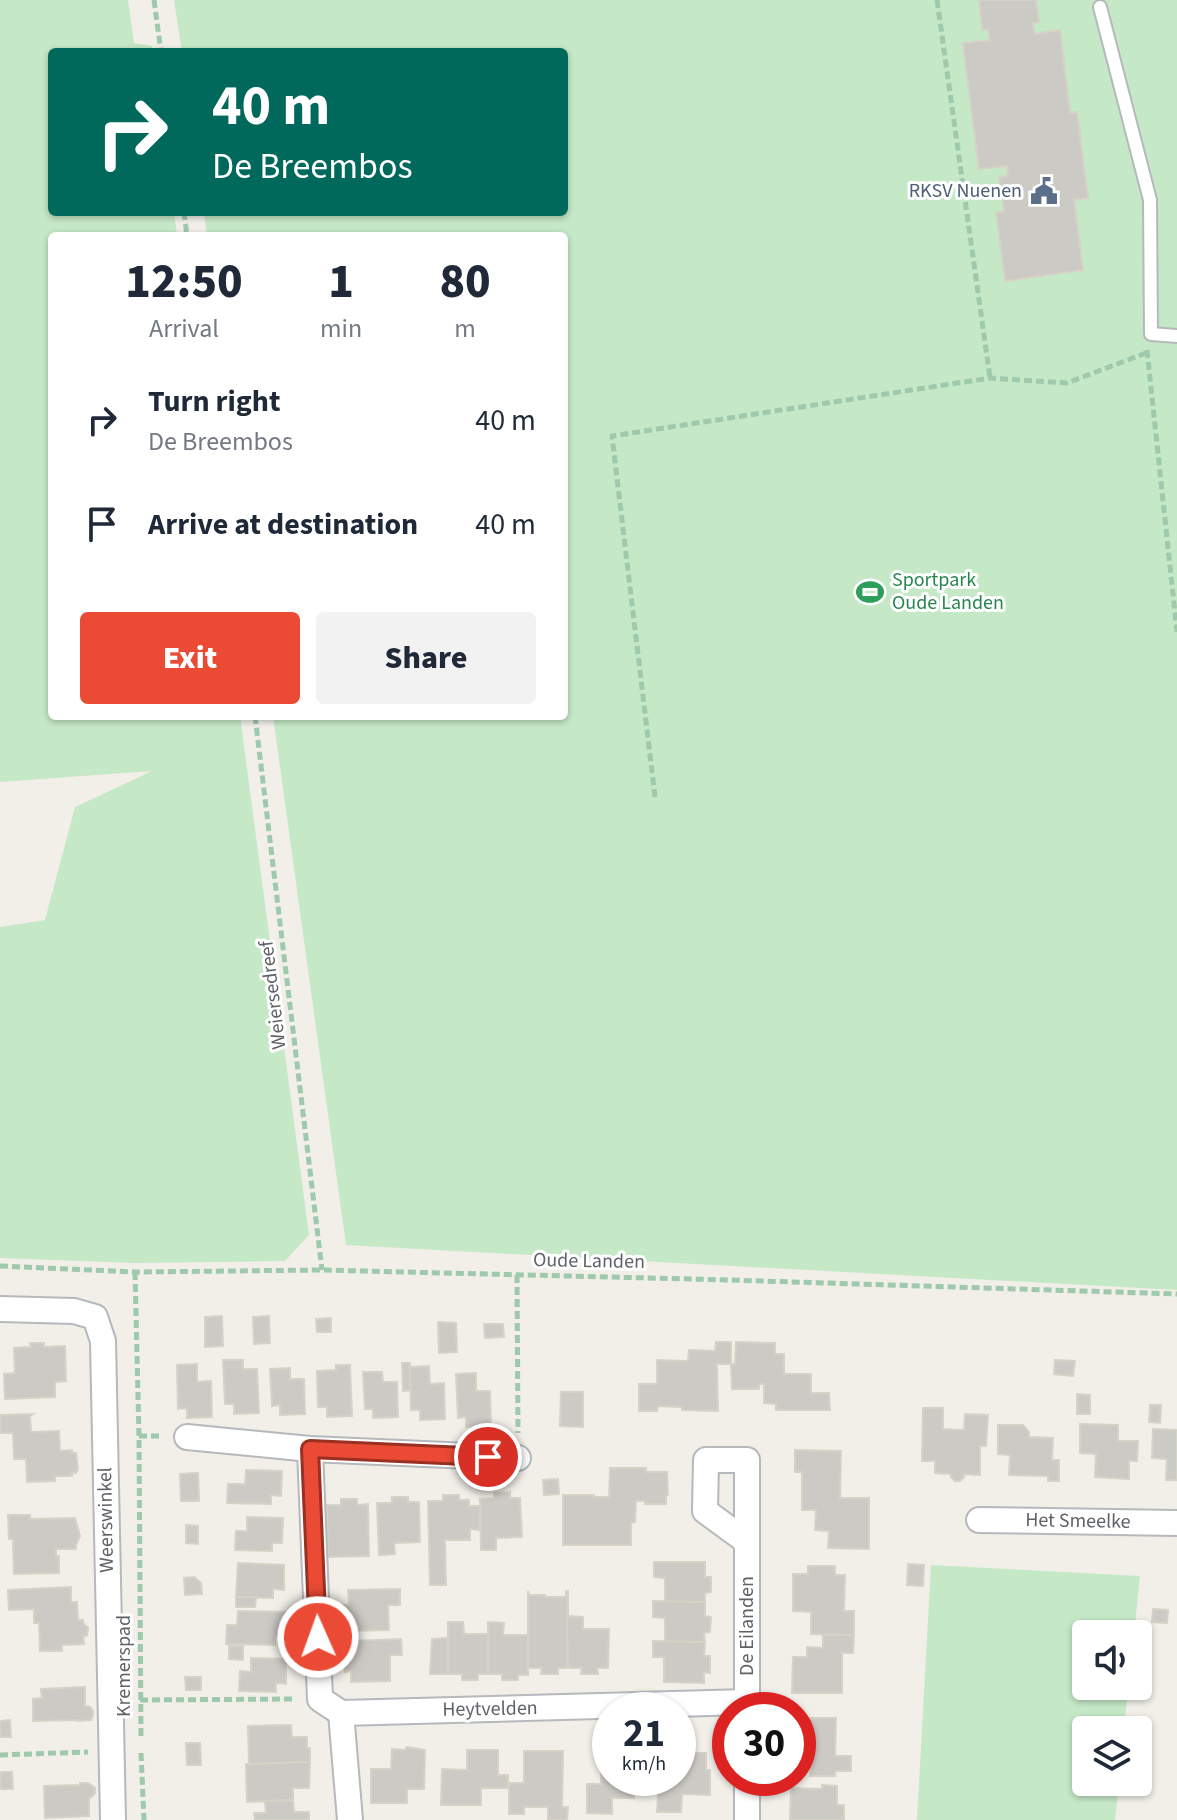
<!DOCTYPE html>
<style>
body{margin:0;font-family:"Source Sans 3",sans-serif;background:#f2f2f3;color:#1f2937;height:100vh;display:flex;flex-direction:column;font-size:30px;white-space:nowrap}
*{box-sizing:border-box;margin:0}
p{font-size:26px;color:#747a83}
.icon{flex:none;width:44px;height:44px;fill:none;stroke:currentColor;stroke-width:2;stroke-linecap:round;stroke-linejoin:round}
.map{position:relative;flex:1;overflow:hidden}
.drawer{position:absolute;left:48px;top:232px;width:520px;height:488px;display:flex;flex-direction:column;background:#fff;border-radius:8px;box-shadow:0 2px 6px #0004}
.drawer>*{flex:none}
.guide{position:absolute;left:48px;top:48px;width:520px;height:168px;border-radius:8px;box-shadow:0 2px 6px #0004;background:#00695c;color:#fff;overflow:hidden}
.fabs{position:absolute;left:1072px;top:1620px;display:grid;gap:16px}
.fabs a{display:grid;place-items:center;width:80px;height:80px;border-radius:8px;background:#fff;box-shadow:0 2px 6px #0004;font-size:40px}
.speed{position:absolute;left:592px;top:1692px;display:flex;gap:16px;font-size:40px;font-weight:700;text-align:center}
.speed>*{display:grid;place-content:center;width:104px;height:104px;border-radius:50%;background:#fff;box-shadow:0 2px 6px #0004;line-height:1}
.speed small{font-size:20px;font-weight:400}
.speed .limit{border:12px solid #d22;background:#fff;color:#111}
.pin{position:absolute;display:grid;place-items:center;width:68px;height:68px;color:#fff;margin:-34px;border:4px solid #fff;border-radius:50%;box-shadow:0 2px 8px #0007}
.me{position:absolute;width:88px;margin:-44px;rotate:358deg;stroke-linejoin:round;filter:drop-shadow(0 0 6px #0008)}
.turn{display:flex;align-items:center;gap:28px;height:168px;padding:0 32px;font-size:36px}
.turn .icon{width:104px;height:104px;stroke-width:2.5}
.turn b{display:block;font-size:56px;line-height:68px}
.eta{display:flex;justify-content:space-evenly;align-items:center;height:136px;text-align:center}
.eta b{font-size:48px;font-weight:800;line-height:56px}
.primary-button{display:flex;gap:16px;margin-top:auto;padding:16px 32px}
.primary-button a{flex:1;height:92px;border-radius:8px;background:#eb4a34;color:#fff;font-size:32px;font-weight:800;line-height:92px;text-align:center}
.primary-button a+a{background:#f2f2f3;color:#1f2937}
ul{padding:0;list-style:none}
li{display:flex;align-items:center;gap:24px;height:104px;padding:0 32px}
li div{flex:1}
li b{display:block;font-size:30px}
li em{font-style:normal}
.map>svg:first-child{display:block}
</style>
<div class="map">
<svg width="1177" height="1820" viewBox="0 0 1177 1820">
<rect width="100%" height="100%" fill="#f1efe8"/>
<!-- green -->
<g fill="#c5e8c6">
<path d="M0,0H128L134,43L152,46V52H52V212H174L177,236H52V716H240L309,1235L285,1261L134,1263L0,1258V927L45,920L75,807L152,771L0,782Z"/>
<path d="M174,0H1177V1290L346,1245L273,716H564V236H207L204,212H564V52H182Z"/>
<path d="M931,1565L1140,1576L1134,1634H1086V1686H1128L1124,1730H1086V1782H1119L1115,1820H917Z"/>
</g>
<!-- building -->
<g fill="#cccac5" stroke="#d6d2c6" stroke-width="2">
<path d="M979,0H1036L1039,22L1033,23L1035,34L1060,30L1070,113L1077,112L1088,198L1074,200L1083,270L1005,281L996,212H1004L999,177L1008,176L1007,166L979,169L963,45L962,43L990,40L988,29L982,30Z"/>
<path d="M222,1316L223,1346L205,1347V1317Z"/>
<path d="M269,1316L270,1343L254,1344L253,1317Z"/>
<path d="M331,1318V1332H317L316,1319Z"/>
<path d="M438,1322L456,1323L457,1352L439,1353Z"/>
<path d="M484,1324H503L504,1337L485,1338Z"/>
<path d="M716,1342H731V1364H717L718,1411L682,1410V1407L658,1406L657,1411H639V1384H657V1360L688,1361L689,1350L715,1351Z"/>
<path d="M736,1342L775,1343V1354H784V1374H811V1393H829L830,1410H776V1404L764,1403V1384H759V1389H732L731,1364H735Z"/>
<path d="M30,1343H44V1347L65,1346L66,1381L55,1382V1397L5,1399L4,1374L15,1373L14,1348L31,1347Z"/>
<path d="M223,1360H243V1369H257L259,1413L234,1414V1404H225Z"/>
<path d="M1055,1360L1075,1361L1073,1376L1054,1374Z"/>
<path d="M402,1363H410L411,1390L403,1391Z"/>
<path d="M197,1364V1382L211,1381L212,1417L187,1418V1408L178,1409L177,1365Z"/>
<path d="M336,1365H350L352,1416L327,1417V1407H318L317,1371L336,1370Z"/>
<path d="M429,1366L430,1384L444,1383L445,1419L420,1420V1410H411L410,1367Z"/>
<path d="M290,1368V1379H304L305,1414L280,1415V1405L272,1406L270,1369Z"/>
<path d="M363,1372H382L383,1382H397L398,1417L373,1418V1409H365Z"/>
<path d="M476,1373V1391H490L491,1426L466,1427V1417L458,1418L456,1374Z"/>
<path d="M561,1392H583V1427L560,1426Z"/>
<path d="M1077,1394L1090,1395V1414H1077Z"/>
<path d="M1150,1405H1161L1160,1423L1149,1422Z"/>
<path d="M923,1408H943V1429L964,1430L965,1414L988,1415L986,1446H980V1475L964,1474V1477L960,1481H955L951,1477V1474L935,1473V1461H922Z"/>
<path d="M33,1414L30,1416L31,1432L59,1431L60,1451L72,1450V1453H76L78,1469L76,1473H72V1476H55V1481L27,1482L26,1459H14L13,1433H0V1415Z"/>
<path d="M1080,1424L1118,1425V1441H1138L1137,1461H1129V1479L1095,1477L1096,1454L1080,1453Z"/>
<path d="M998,1425H1023L1029,1432V1437L1053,1438L1052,1460H1059V1481H1048V1476L1009,1475L1010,1455L998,1454Z"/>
<path d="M1153,1429L1177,1430V1480H1166L1167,1459L1152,1458Z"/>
<path d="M795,1450L841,1451L840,1498H869V1549L828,1548L829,1531L815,1530L816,1510H802V1472H795Z"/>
<path d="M610,1468H646V1472H667L668,1495H666V1504H645V1501H636L635,1522L631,1523V1545H563V1495H594V1497H609Z"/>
<path d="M246,1470L282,1471L281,1496L271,1495V1504L227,1503L228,1484H245Z"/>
<path d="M195,1473H198L199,1501H181L180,1474Z"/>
<path d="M558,1479L559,1494L544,1495L543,1480Z"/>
<path d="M510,1492V1498H520L522,1537L496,1538V1550H481L480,1499L494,1498V1493Z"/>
<path d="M443,1495H459V1500H469V1506H480V1530L470,1529V1540H445L446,1585H430L428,1501H443Z"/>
<path d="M392,1497H408V1502H419L420,1542L394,1543L395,1554L379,1555L377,1503H392Z"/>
<path d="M341,1499H357V1505L368,1504L369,1556L328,1557L327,1505H341Z"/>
<path d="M8,1515H30V1519L75,1518L80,1536L76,1545V1549H56V1556H59V1573L14,1574L13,1539H9Z"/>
<path d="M247,1517L283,1518L282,1543H272V1551L235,1550L236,1531H247Z"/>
<path d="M186,1525L198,1526V1544L186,1543Z"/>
<path d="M654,1562H705V1577H711V1592L705,1593V1602H665V1578L654,1577Z"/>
<path d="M238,1563L284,1565V1590L273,1589V1598L236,1597Z"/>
<path d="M908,1564L924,1565L923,1586L907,1585Z"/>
<path d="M808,1566H835V1575H845L844,1611H854V1635L811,1634V1612L793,1611V1574H808Z"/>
<path d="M194,1577L201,1583L202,1594L185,1595L184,1578Z"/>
<path d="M71,1587V1602H77L78,1620H83V1623L88,1628L87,1635L83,1637L84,1644L62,1645V1651H40L39,1623H34V1609L9,1610L8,1590Z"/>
<path d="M400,1589V1605H388L389,1630L349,1631V1621H343V1605H349L348,1590Z"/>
<path d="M528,1591L529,1595H545V1597H566V1591H568V1668H558V1674H541L542,1668H528Z"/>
<path d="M236,1597H256L255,1607H236Z"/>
<path d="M653,1601L705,1602V1616L711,1617L710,1632L704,1633L705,1642H665V1618L653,1617Z"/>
<path d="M1153,1609L1168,1610L1167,1623L1152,1622Z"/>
<path d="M238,1611L286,1612L285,1637L275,1636V1645L226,1644L227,1625H237Z"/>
<path d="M567,1616L583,1617V1629H609L608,1668H597L598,1674H581L582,1668H568Z"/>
<path d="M448,1622H463L464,1634H488V1674H478V1680H462V1674H448Z"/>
<path d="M488,1622L504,1623L503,1635H528V1675H518V1680H502V1674H488Z"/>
<path d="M823,1635H854L853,1653H842V1693H792L793,1657H807V1647L823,1648Z"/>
<path d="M448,1638V1674H430L432,1639Z"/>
<path d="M401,1639L402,1655H390V1681L351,1682V1671L345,1672L344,1656H350V1641Z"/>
<path d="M653,1641L705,1642L704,1656H710V1673L704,1672V1683L664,1682V1657H653Z"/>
<path d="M229,1646H243V1660L229,1659Z"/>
<path d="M251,1658L286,1659V1684L276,1683V1692L239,1691L240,1671L251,1672Z"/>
<path d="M185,1677H201V1690H186Z"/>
<path d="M1138,1681L1145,1682L1149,1687L1148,1694L1143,1698L1136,1697L1132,1692L1133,1686H1138Z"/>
<path d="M85,1687V1706L90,1707L93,1711V1716L91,1720L78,1721V1720L33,1721V1699L42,1698L41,1689Z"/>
<path d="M798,1718H836L835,1756H851V1771H835V1776H810L811,1762H798Z"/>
<path d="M10,1720L11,1737H0V1721Z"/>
<path d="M291,1725L292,1737H307V1748H310V1762L249,1764L248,1726Z"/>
<path d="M186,1743H200L201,1765H187Z"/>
<path d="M407,1747L425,1750L424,1789H407V1803H371V1769H391L392,1749L405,1750Z"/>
<path d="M467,1750H498V1775H508V1788H481V1805H441L442,1769L467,1770Z"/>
<path d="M524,1751H563L562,1807H568L567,1820H548V1807H524V1814H509V1783H524Z"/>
<path d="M601,1751L610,1752V1778H644V1791H634V1798H612V1814L587,1813V1784H601Z"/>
<path d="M678,1753H706V1770H710V1795L682,1794L681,1812H657L659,1778H678Z"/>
<path d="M310,1762L309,1788H293V1800L247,1802L246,1764Z"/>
<path d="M0,1772H12L13,1789H0Z"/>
<path d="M80,1783H88L95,1788V1793L93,1796L89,1798V1816L45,1818L44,1786L80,1785Z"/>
<path d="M822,1785L837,1786V1805H844V1820H790L791,1788L822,1789Z"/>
<path d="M293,1800L294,1812H309V1820H255L254,1813H266L265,1801Z"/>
</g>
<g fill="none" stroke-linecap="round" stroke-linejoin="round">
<!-- lane casing -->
<g stroke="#b5b8bc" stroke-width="16">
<path id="lane" d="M1100,7L1150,200L1151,334L1177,336"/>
</g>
<!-- street casing -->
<g stroke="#b5b8bc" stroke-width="28">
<g id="street">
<path d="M0,1309L74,1311L95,1317L103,1341L113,1820"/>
<path d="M187,1437L310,1449L518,1458"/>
<path d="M310,1449L320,1699L341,1713"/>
<path d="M979,1520L1177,1523"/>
<path d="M746,1541L705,1511L706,1460H747V1710"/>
<path d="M350,1820L341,1713L747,1702"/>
<path d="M747,1820V1778"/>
</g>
</g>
<!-- path -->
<g stroke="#9ec9ac" stroke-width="5" stroke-dasharray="8 4" stroke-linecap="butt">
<path d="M154,0L161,52"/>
<path d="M937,0L990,378"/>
<path d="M184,212L187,236"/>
<path d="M1147,350L1177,632"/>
<path d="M255,716L322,1270"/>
<path d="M655,797L612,436L990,378L1067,383L1146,353"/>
<path d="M0,1266L135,1272L322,1270L731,1280L1177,1294"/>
<path d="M135,1272L139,1436L141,1739"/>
<path d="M517,1275L518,1433"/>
<path d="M139,1436H162"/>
<path d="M140,1700L295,1699"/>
<path d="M141,1753L144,1820"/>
<path d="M0,1755L88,1752"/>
</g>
<!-- lane -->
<use href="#lane" stroke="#fff" stroke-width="12"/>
<!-- street -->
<use href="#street" stroke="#fff" stroke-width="24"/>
</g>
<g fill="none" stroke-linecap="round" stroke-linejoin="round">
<!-- route casing -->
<g stroke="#993022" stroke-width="20">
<path id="route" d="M318,1637L310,1449L488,1457"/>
</g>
<!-- route -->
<use href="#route" stroke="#eb4a34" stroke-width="14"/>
</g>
<!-- icons -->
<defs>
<g id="civic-bare" transform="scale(2.16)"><path d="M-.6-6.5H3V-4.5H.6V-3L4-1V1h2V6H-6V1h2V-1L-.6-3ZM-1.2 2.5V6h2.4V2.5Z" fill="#5c6f8a" stroke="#fff" stroke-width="2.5" paint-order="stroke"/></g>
<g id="stadium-bare" transform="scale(2.16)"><path d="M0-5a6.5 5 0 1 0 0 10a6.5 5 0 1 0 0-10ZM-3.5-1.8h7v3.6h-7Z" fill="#2e9e5b" stroke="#fff" stroke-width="2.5" paint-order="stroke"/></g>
</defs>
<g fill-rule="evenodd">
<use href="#civic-bare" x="1044" y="191"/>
<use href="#stadium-bare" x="870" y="592"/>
</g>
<g text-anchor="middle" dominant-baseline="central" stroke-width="6" stroke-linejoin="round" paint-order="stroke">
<!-- service labels -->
<g font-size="20" fill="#4e5e75" stroke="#fff" text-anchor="end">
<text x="1022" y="191">RKSV Nuenen</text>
</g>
<!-- leisure labels -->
<g font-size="20" fill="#27864d" stroke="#fff" text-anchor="start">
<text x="892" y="580">Sportpark<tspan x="892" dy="23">Oude Landen</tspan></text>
</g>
<!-- street labels -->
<g font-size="20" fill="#5f6368" stroke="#fff">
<text transform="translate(273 995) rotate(-97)">Weiersedreef</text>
<text transform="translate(589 1261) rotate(1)">Oude Landen</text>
<text transform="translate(106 1520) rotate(-91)">Weerswinkel</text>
<text transform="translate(1078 1521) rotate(1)">Het Smeelke</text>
<text transform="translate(747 1626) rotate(-90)">De Eilanden</text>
<text transform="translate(124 1666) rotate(-90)">Kremerspad</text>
<text transform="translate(490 1709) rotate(-1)">Heytvelden</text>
</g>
</g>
</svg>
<div class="fabs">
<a><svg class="icon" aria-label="sound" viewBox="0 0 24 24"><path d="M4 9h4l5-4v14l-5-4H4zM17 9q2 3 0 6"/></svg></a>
<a><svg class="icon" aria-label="layers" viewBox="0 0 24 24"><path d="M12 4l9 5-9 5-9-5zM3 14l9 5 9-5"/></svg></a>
</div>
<div class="speed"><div>21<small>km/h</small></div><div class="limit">30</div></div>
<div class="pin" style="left:488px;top:1457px;background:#d93025"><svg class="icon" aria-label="arrive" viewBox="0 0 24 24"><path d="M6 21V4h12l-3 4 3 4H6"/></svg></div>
<svg class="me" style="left:318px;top:1637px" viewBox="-20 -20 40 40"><circle r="17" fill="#eb4a34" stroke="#fff" stroke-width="3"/><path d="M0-11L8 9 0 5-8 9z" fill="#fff"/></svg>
<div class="guide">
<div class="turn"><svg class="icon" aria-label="right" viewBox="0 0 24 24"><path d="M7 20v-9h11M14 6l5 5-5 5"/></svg><div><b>40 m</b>De Breembos</div></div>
</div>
<section class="drawer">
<div class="eta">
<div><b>12:50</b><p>Arrival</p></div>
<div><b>1</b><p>min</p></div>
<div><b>80</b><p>m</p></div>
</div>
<ul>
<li><svg class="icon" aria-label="right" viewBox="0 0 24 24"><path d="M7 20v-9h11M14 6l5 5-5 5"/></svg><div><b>Turn right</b><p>De Breembos</p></div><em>40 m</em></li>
<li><svg class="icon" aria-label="arrive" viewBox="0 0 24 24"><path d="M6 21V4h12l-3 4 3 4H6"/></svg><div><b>Arrive at destination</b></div><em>40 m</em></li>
</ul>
<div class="primary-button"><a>Exit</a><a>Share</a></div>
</section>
</div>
